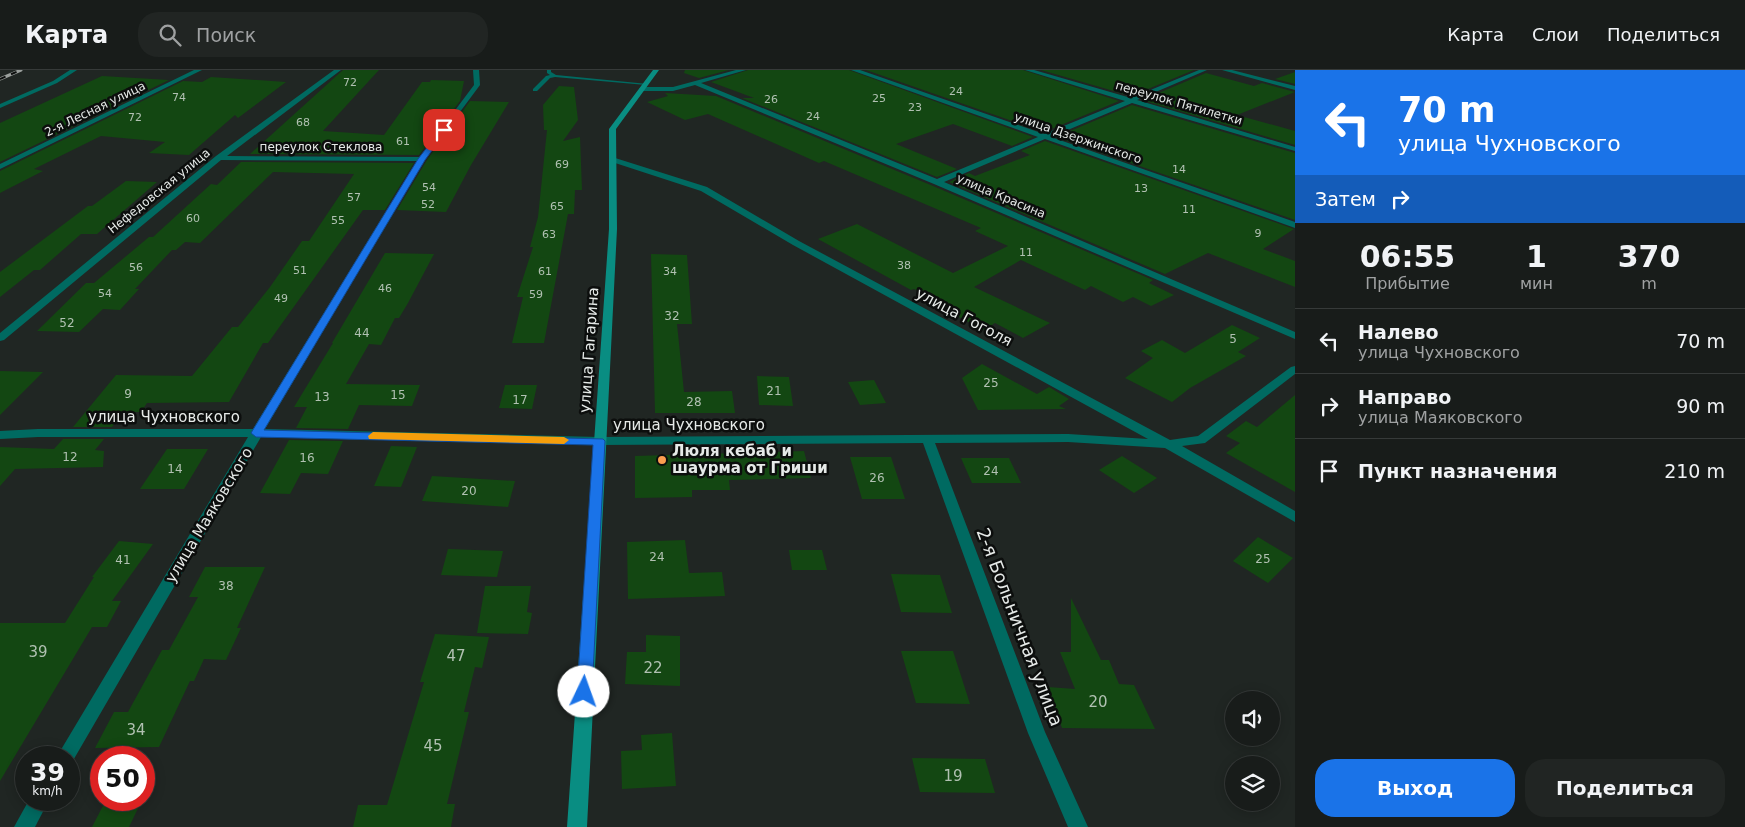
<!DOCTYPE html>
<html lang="ru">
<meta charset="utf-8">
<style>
body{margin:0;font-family:"DejaVu Sans",sans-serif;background:#212523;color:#f1f3f6;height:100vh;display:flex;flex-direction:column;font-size:19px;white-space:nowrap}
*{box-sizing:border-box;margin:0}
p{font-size:16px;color:#9fa1a2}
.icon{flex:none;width:28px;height:28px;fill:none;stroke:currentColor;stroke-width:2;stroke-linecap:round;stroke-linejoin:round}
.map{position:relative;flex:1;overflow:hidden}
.sheet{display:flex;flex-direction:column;background:#181c1a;width:450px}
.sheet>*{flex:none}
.hud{background:#1a73e8;color:#fff;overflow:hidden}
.tools{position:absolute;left:1225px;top:621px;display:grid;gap:10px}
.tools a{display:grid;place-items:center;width:55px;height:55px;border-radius:50%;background:#181c1a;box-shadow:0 2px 12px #0003,0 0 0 1px #363a39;font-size:25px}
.speed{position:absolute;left:15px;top:676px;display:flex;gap:10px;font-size:25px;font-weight:700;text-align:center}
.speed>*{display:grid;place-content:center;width:65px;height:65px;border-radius:50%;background:#181c1a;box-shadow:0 2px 12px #0003,0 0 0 1px #363a39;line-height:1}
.speed small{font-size:12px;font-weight:400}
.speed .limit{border:8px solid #d22;background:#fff;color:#111}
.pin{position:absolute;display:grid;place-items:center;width:42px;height:42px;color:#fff;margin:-21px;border-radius:10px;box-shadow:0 2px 8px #0006}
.me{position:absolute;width:55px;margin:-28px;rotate:3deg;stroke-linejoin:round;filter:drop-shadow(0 0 4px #0008)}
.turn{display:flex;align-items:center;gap:18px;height:105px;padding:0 20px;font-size:22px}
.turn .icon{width:65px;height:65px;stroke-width:2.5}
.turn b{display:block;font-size:35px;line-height:42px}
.then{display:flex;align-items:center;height:48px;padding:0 20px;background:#0003;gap:10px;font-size:19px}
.eta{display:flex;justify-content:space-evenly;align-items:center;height:85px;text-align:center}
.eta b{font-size:30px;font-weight:800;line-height:35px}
.action{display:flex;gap:10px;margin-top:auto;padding:10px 20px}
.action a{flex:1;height:58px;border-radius:20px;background:#1a73e8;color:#fff;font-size:20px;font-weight:800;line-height:58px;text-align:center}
.action a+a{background:#212523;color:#f1f3f6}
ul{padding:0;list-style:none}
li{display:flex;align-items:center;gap:15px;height:65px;padding:0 20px;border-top:1px solid #363a39}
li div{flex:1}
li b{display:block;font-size:19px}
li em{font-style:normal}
header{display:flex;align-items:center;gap:30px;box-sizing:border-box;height:70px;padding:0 25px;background:#181c1a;border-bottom:1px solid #363a39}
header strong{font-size:24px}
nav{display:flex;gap:28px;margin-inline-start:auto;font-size:18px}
.search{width:350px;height:45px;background:#212523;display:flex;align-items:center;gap:12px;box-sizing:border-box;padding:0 18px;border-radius:20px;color:#9fa1a2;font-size:19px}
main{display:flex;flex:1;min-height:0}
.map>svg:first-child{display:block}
</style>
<header>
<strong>Карта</strong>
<div class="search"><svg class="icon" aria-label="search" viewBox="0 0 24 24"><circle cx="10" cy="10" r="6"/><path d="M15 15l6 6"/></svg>Поиск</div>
<nav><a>Карта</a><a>Слои</a><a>Поделиться</a></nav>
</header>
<main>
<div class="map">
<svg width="1295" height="757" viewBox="0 0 1295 757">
<rect width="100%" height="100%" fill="#202623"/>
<!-- building -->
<g fill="#134712">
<path d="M343,0H379L323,61L384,65L422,12H430L431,10L464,11L460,31L419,85L250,84Z"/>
<path d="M685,0H729L699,8L684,3Z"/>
<path d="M748,0H849L1033,67L1012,76L953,54L896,74L957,99L937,107L742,28H754L711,12Z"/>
<path d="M866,0H1023L1119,31L1044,62Z"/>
<path d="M1041,0H1194L1131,26Z"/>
<path d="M1295,2V14L1275,9Z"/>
<path d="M1206,3L1254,16L1262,13L1295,22L1237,45L1295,61V75L1142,30Z"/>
<path d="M102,6L169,10L0,92V53Z"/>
<path d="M211,7L286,12L238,48L235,45L189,85L149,83L165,72L101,66L34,99L43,101L0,123V101L183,11L202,12Z"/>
<path d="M559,16L574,17L578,50L563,71L580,67L582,120H575L574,144H568L544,273H512L523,227H517L533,177H530L538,147L547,60H544L543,35Z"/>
<path d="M665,23L716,26L933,116L1153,210L1149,213L1174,225L1151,236L1133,227L1123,232L1091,216L1085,220L1021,190L974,217L1050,253L1023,268L995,253L984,260L955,245L960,242L914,219L911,220L818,169L857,154L953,203L1008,176L975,161L981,158L824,91L819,93L708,44L685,50L647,32L668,26Z"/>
<path d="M470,31L509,32L471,95L446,142L397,140L427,90Z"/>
<path d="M1132,35L1295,83V150L1056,67Z"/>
<path d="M1045,71L1294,159L1263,179L1295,191V217L1208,183L1165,204L949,112L969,103L975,106L1030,85L1021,81Z"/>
<path d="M241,92L414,93L385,140H363L268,273H263L229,332L147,333L141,342H123L112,357H73L116,305L192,306L232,257H238L270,217L302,171H309L354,104L273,102L200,173L185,172L176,180H172L135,219H139L120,240L103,239L79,262L37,261L86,213H94L149,167H153L211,114L217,115Z"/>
<path d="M126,111L157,112L97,164H81L40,200H34L0,227V202L88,136H92Z"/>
<path d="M385,183L434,184L408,233L399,248H395L381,275L369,274L346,314L420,315L412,336L359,335L348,359L296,358L307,337H294L333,273H332Z"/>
<path d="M651,184L687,185L692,254H677L684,322L732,321L735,343H655Z"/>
<path d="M1232,255L1260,268L1238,282L1246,286L1190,318L1172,332L1125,308L1153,288L1141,281L1162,270L1185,283Z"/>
<path d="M982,294L1037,324L1049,317L1069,329L1059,336L1066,339L978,340L962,308Z"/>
<path d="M0,301L43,302L0,345Z"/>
<path d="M757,306L789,307L793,336L759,335Z"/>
<path d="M874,310L886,333L860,335L848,312Z"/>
<path d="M505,315H537L532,339L499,338Z"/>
<path d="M1295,325V422L1226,383L1240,373L1226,366L1246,351L1257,357Z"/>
<path d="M63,369H104L95,380L104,381L103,397L15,399L0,416V377L54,379Z"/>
<path d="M289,370L343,371L328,404L301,403L290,424L260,423Z"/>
<path d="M391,376L417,377L401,417L374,416Z"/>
<path d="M167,379H208L184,419H140Z"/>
<path d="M804,381L811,408L729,410L730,420H692V427L635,428V386Z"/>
<path d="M1122,386L1157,408L1134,423L1099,400Z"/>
<path d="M850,387H891L905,429H862Z"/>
<path d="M961,388H1009L1021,413H972Z"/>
<path d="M432,406L515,411L508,437L422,431Z"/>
<path d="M1258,467L1293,488L1268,513L1233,491Z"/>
<path d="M685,470L689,503L722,502L725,526L628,529L627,472Z"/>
<path d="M119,471L153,474L112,531H121L107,557H92L0,711V553H65L94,507H92Z"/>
<path d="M448,479L503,481L497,507L441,505Z"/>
<path d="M789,480H822L827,500H792Z"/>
<path d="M205,497H265L237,558H241L226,590L204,589L194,611H190L159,677L95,678L114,642H128L162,580H169L198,527H189Z"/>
<path d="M891,504L940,505L952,543L901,542Z"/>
<path d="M485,516H531L527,542L532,543L528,564L477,563Z"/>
<path d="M1071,528L1101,590H1109L1119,614L1134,615L1155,659L1062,658L1048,617L1075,619L1060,582H1071Z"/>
<path d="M435,564L489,567L482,598L475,597L464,642H469L447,734H455L451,757H353L358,735H387L424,612H420Z"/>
<path d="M646,565L680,566V616L625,614L627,582H646Z"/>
<path d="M901,581H953L970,634L916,633Z"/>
<path d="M672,663L676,716L622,719L621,681L642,680L641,665Z"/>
<path d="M912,688L985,689L995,723L920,722Z"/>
<path d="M106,730H142L129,757H92Z"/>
</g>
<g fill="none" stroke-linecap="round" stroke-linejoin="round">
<!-- service -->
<path fill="#006a61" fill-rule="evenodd" d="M547,0H551V2L556,5L648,14L646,15L555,7L550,8L537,21H533V19L546,6L550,5L547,3Z"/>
<!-- minor -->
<g fill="#006a61" fill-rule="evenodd">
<path d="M70,0H77L57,13L0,38V34L53,11Z"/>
<path d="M194,0H202L0,99V94Z"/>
<path d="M334,0H341L227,86L420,87L474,15L473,0H479L480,15L425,89L265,359L599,367L1068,364L1148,369L793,175L701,121L609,91V87H612L707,117L799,171L1170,370L1198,366L1291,297L1295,296V304L1205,373L1182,376L1295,441V452L1165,378L1068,372L935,373L1045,662L1088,757H1068L1028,663L923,373L599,375L261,367L71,694L69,695V688H56L248,367H38L0,369V361L38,359H253L417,91L221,90L4,270L0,271V263L216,86Z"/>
<path d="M736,0H746L701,13L937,109L1038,67L851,0H860L1044,64L1125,31L1025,0H1034L1131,28L1199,0H1207L1137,30L1295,77V81L1132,33L1051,67L1295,152V158L1045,69L944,112L1295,262V269L934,114L695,15L673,21H642L639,19L642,17H673Z"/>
<path d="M1222,0H1232L1295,16V20Z"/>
<path d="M29,730H49L35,757H14Z"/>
</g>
<!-- secondary -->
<path fill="#098d82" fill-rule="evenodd" d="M653,0H659L616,59L617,159L587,757H567L609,159V59Z"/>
<!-- rail casing -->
<g stroke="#9a9f9c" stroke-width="3">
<path id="rail" d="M0,9L21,0"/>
</g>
<!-- rail -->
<use href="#rail" stroke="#0c0e0d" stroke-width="2" stroke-dasharray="6" stroke-linecap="butt"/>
</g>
<!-- route -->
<path fill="#1a73e8" stroke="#114b97" d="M442,58L447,60L425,90L264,360L603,369L605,371L592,622L590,627L584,629L579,627L577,622L593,375L256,367L251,363L418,89Z"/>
<!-- slow -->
<path fill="#f59e0b" d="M373,362L564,367L569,370L564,374L369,369L368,366Z"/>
<!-- markers -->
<circle fill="#fb9e50" stroke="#0c0e0d" stroke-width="2" cx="662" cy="390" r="5"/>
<g text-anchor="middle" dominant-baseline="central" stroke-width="5" stroke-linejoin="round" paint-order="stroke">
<!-- far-number labels -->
<g font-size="11" fill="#b1c1b2">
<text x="350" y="12">72</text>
<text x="956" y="21">24</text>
<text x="179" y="27">74</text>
<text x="879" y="28">25</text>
<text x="771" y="29">26</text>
<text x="915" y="37">23</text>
<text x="813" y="46">24</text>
<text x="135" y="47">72</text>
<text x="303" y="52">68</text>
<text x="403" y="71">61</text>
<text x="562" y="94">69</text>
<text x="1179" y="99">14</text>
<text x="429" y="117">54</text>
<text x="1141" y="118">13</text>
<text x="354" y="127">57</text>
<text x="428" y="134">52</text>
<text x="557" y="136">65</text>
<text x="1189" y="139">11</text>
<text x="193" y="148">60</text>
<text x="338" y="150">55</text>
<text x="1258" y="163">9</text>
<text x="549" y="164">63</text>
<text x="1026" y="182">11</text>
<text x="904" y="195">38</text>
<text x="136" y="197">56</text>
<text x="300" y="200">51</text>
<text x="545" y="201">61</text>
<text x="670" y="201">34</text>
<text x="385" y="218">46</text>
<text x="105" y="223">54</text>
<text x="536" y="224">59</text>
<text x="281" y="228">49</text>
</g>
<!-- far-street labels -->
<g font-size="12" fill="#e6eae8" stroke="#0c0e0d">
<text transform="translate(1179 33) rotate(16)">переулок Пятилетки</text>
<text transform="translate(95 39) rotate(-26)">2-я Лесная улица</text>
<text transform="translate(1078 68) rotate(19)">улица Дзержинского</text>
<text x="321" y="77">переулок Стеклова</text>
<text transform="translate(159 121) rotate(-39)">Нефедовская улица</text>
<text transform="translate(1001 126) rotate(23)">улица Красина</text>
</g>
<!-- number labels -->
<g font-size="12" fill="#b1c1b2">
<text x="672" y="246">32</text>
<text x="67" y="253">52</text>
<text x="362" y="263">44</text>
<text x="1233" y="269">5</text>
<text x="991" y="313">25</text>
<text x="774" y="321">21</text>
<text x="128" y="324">9</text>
<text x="398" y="325">15</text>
<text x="322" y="327">13</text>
<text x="520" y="330">17</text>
<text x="694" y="332">28</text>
<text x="70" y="387">12</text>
<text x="307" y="388">16</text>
<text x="175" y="399">14</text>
<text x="991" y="401">24</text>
<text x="877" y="408">26</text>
<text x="469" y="421">20</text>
<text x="657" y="487">24</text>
<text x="1263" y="489">25</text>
<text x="123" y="490">41</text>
<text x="226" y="516">38</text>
</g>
<!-- street labels -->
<g font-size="15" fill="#e6eae8" stroke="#0c0e0d">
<text transform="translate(964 247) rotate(28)">улица Гоголя</text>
<text transform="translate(589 280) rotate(-86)">улица Гагарина</text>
<text x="164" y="347">улица Чухновского</text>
<text x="689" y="355">улица Чухновского</text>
<text transform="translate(209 445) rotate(-59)">улица Маяковского</text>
</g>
<!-- poi labels -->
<g font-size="15" font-weight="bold" fill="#e6eae8" stroke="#0c0e0d" text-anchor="start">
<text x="672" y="381">Люля кебаб и<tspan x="672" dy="17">шаурма от Гриши</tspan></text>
</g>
<!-- near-number labels -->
<g font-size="15" fill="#b1c1b2">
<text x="38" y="582">39</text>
<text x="456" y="586">47</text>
<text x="653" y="598">22</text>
<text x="1098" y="632">20</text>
<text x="136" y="660">34</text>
<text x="433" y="676">45</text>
<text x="953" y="706">19</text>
</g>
<!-- near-street labels -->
<g font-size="18" fill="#e6eae8" stroke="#0c0e0d">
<text transform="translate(1020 557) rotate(69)">2-я Больничная улица</text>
</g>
</g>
</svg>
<div class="tools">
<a><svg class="icon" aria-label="sound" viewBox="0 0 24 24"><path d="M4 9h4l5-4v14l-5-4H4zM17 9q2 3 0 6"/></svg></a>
<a><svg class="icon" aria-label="layers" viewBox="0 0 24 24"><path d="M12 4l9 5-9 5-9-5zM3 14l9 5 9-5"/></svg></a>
</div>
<div class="speed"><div>39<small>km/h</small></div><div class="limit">50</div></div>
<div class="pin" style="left:444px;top:60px;background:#d93025"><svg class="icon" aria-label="arrive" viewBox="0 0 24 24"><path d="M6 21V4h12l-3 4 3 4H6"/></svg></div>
<svg class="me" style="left:584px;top:622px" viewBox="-20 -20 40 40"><circle r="19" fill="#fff"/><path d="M0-13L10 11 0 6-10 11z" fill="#1a73e8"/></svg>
</div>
<section class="sheet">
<div class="hud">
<div class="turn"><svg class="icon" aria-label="left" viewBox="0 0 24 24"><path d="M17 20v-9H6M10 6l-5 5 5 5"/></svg><div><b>70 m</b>улица Чухновского</div></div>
<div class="then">Затем<svg class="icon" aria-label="right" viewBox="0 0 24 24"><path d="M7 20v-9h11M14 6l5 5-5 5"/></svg></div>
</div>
<div class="eta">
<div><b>06:55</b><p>Прибытие</p></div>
<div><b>1</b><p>мин</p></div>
<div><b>370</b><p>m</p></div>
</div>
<ul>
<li><svg class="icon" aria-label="left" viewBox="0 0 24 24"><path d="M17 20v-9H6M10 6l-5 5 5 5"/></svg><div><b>Налево</b><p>улица Чухновского</p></div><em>70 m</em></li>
<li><svg class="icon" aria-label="right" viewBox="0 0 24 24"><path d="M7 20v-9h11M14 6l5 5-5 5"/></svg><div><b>Направо</b><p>улица Маяковского</p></div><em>90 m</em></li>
<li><svg class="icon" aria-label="arrive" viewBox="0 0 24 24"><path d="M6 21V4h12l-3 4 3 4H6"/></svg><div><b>Пункт назначения</b></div><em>210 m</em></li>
</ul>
<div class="action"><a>Выход</a><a>Поделиться</a></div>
</section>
</main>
